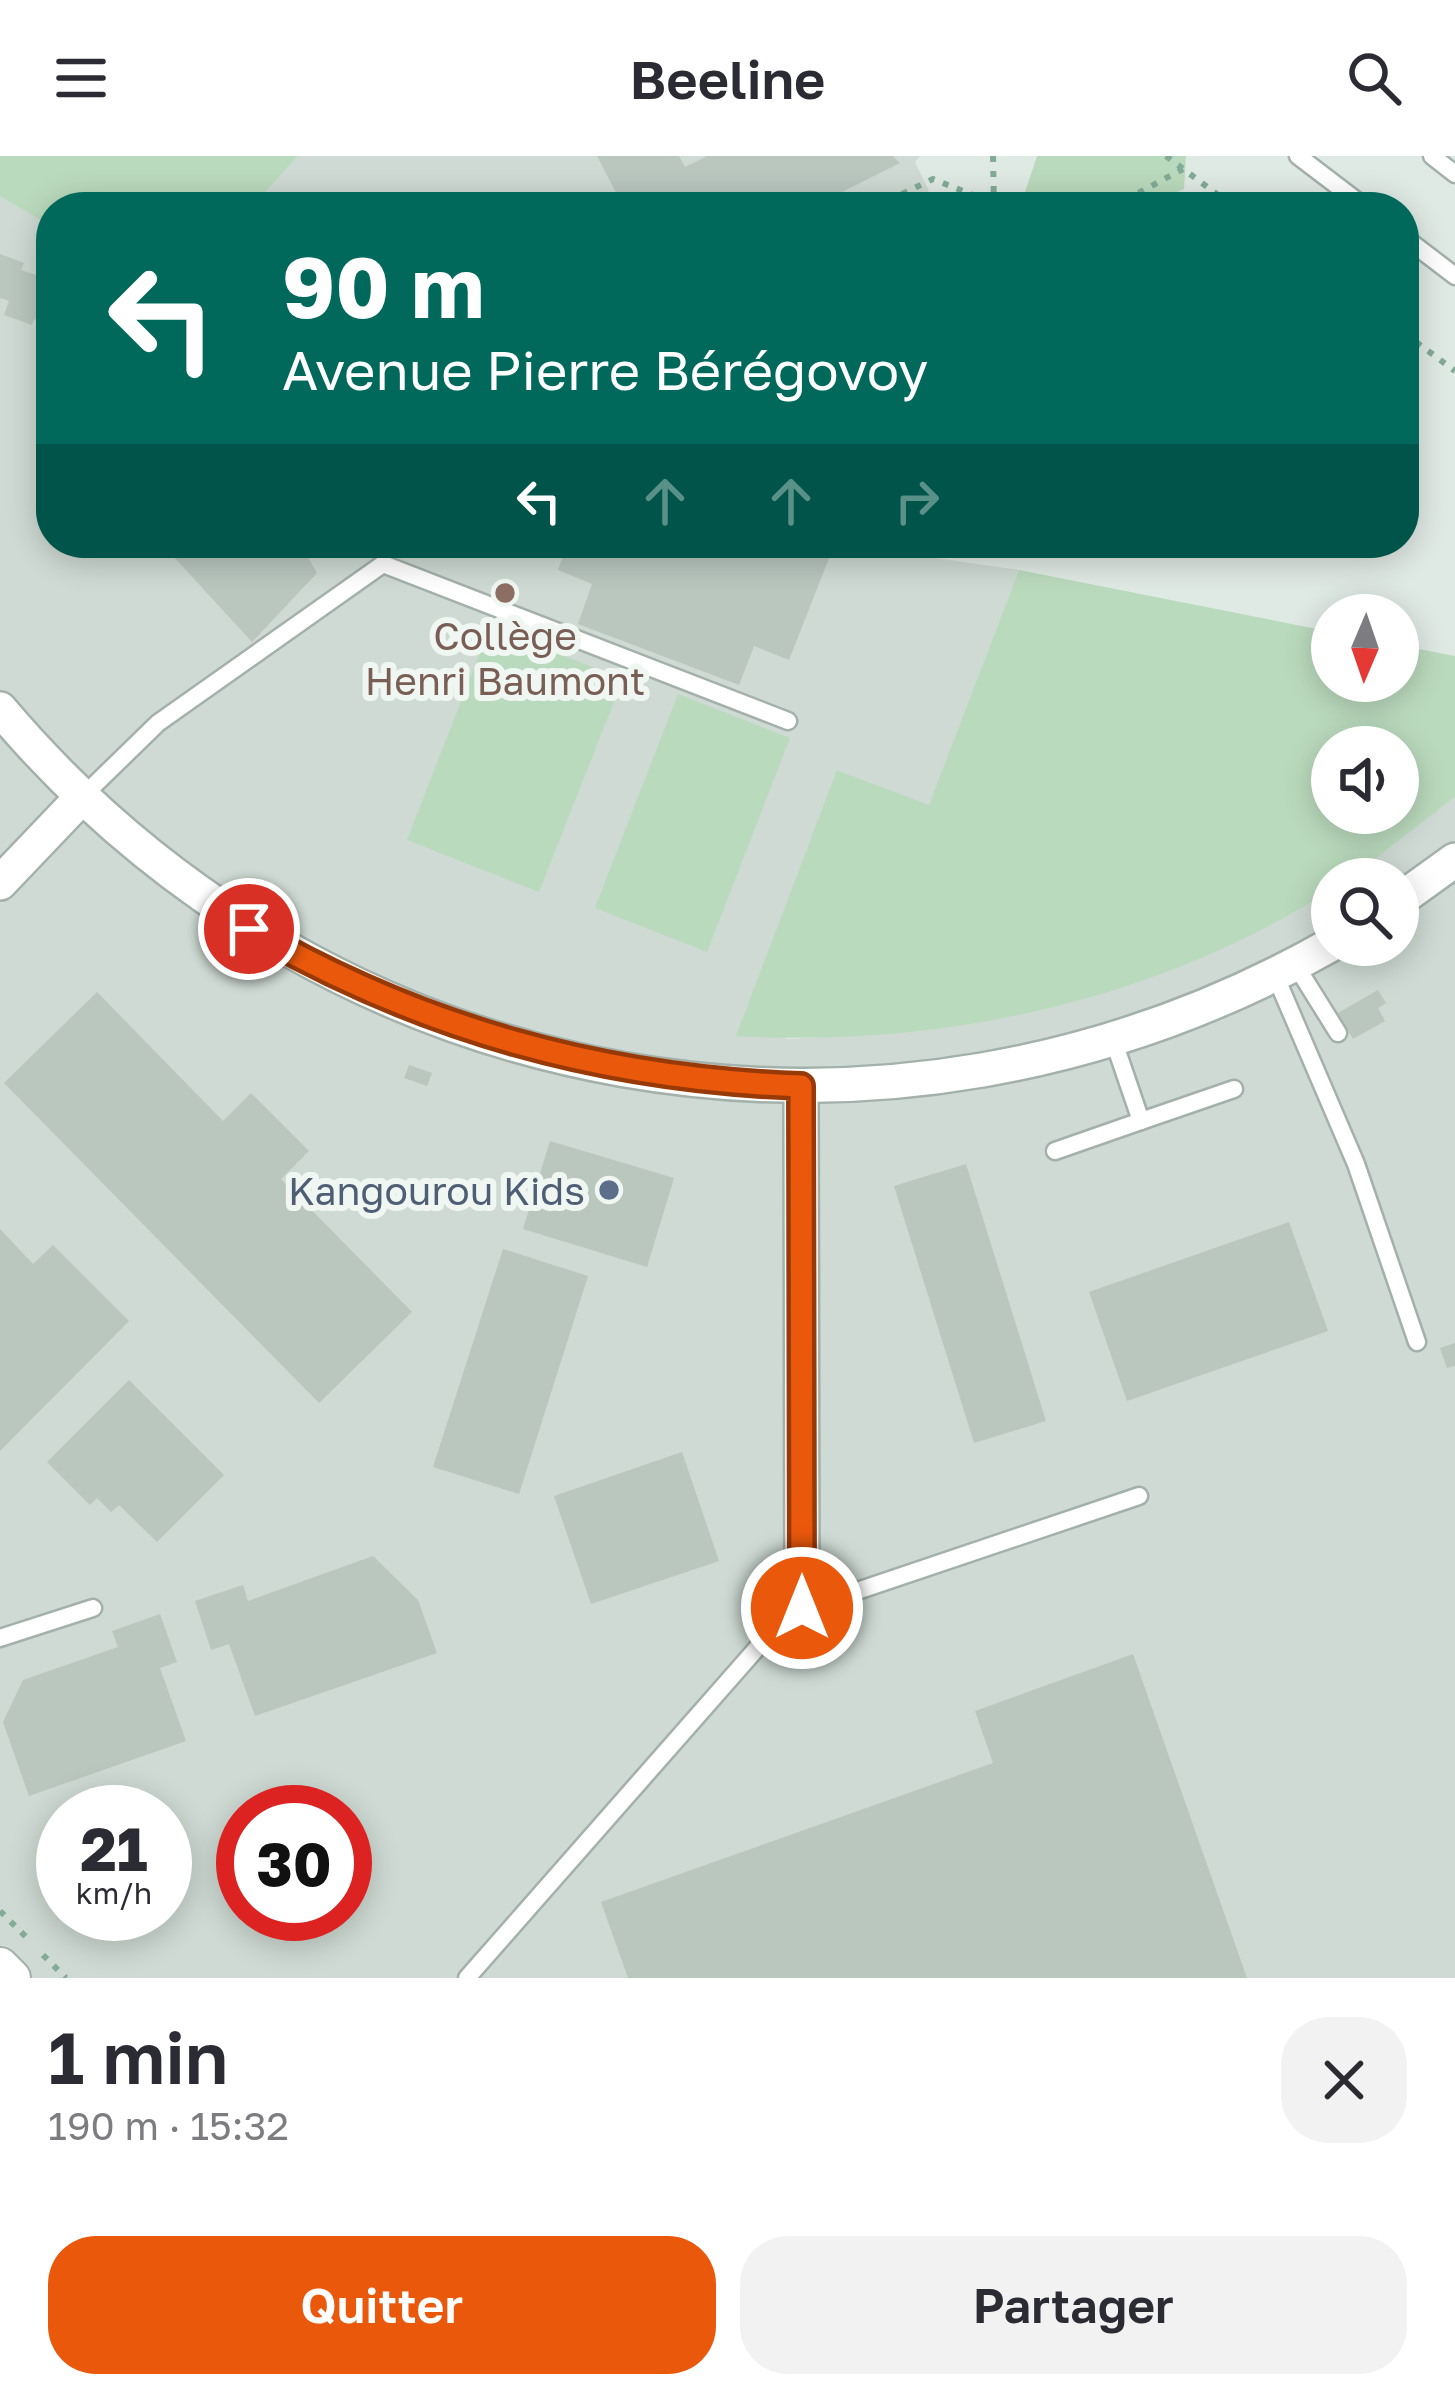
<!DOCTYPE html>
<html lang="fr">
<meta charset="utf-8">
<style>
body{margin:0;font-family:"Golos Text",sans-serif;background:#f2f2f3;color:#2b2b33;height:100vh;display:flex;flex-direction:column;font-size:45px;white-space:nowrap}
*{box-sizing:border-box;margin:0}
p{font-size:39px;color:#7c7c81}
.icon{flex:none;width:66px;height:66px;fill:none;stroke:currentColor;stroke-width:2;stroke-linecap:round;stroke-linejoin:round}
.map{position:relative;height:1822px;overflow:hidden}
.sheet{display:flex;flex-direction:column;background:#fff;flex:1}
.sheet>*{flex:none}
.top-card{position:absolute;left:36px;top:36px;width:1383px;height:366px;border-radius:48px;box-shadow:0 6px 30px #0003;background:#00695c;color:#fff;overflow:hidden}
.needle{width:78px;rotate:182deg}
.controls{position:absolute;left:1311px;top:438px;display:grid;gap:24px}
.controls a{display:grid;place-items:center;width:108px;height:108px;border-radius:50%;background:#fff;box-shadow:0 6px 30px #0003;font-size:60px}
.speed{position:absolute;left:36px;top:1629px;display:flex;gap:24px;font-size:60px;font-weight:700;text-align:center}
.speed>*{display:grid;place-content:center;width:156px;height:156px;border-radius:50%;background:#fff;box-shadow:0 6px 30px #0003;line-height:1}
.speed small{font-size:30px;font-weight:400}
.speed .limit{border:18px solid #d22;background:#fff;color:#111}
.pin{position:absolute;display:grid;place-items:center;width:102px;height:102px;color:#fff;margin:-51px;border:6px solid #fff;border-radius:50%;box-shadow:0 3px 12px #0007}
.me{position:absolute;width:132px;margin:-66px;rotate:0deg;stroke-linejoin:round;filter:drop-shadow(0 0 9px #0008)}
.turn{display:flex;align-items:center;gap:42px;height:252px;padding:0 48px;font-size:54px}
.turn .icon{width:156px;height:156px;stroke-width:2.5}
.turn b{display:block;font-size:84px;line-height:102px}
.lanes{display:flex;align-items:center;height:114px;padding:0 48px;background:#0003;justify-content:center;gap:60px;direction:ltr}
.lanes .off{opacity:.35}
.round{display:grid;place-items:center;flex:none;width:126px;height:126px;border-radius:48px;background:#f2f2f3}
.headline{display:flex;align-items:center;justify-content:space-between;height:204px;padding:0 48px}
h1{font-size:72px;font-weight:600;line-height:90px}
.primary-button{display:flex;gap:24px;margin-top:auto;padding:24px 48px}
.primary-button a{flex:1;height:138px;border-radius:48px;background:#ea580c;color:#fff;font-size:48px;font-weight:600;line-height:138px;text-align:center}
.primary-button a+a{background:#f2f2f3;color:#2b2b33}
header{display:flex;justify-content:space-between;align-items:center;height:156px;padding:0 48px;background:#fff;font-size:54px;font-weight:600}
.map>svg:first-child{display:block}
</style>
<header><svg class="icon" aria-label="menu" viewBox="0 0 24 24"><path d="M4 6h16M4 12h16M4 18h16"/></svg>Beeline<svg class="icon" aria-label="search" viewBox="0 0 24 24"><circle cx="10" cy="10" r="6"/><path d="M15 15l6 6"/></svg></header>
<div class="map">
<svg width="1455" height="1822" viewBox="0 0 1455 1822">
<rect width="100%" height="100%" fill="#e0eae4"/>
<!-- built -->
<g fill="#cedad3" fill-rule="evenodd">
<path d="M298,0H920L915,6L929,35L896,51H252Z"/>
<path d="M0,39L51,69V387H885L920,400L1019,414L929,650L838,614L786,883L886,878L1054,850L1175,811L1332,733V789H1398V723H1348L1455,641V1822H0ZM63,1656H165V1758H63ZM243,1656H345V1758H243Z"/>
</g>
<!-- green -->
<g fill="#badabd" fill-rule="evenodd">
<path d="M0,0H298L252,51H51V70L0,40Z"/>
<path d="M1037,0H1186L1184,33L1141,51H1020Z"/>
<path d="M1019,414L1332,476V525H1398V489L1455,500V641L1350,722L1332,723V733C1159,845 939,892 736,880L837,614L929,649ZM1398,591V657H1332V591Z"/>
<path d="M490,471L623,523L539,736L407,684Z"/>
<path d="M678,538L790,582L707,796L595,752Z"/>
</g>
<!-- building -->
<g fill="#b9c7bf">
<path d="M597,0H679L685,11L707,0H893L900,7L812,51H608L620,44Z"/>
<path d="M600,36L606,51H570Z"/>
<path d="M0,98L24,107L21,114L51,124V168L34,163L32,169L4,159L9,145L0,142Z"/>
<path d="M161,387H300L317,417L252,486Z"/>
<path d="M568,387H835L789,504L754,490L739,529L578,468L592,428L558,414Z"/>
<path d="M1378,834L1386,847L1378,852L1385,865L1353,883L1338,857Z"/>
<path d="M97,836L223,965L251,937L309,995L281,1023L412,1156L319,1247L4,927Z"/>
<path d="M409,909L432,917L427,930L404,922Z"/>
<path d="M550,985L674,1022L647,1111L523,1073Z"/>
<path d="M966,1008L1046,1265L974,1287L894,1030Z"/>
<path d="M1289,1066L1328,1175L1127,1245L1089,1136Z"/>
<path d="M0,1073L33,1108L53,1089L129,1165L0,1295Z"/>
<path d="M503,1093L588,1120L519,1338L433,1311Z"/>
<path d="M1455,1187V1210L1447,1212L1440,1192Z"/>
<path d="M129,1224L224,1319L157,1386L119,1349L111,1356L97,1342L90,1349L47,1306Z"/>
<path d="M682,1296L719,1405L591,1448L554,1340Z"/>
<path d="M373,1400L418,1444L437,1497L255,1560L229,1488L211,1494L195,1445L243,1429L248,1445Z"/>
<path d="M160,1458L177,1506L160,1512L186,1585L29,1640L3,1566L23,1524L118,1491L112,1475Z"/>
<path d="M1133,1498L1247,1822H628L601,1746L993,1607L975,1555Z"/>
</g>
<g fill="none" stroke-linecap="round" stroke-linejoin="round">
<!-- service casing -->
<g stroke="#a3b1aa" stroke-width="21">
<g id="service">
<path d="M1298,0L1365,51"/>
<path d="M1432,0L1455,18"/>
<path d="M1404,81L1455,120"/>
<path d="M82,641L158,567L383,408L788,565"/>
<path d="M1295,808L1338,877"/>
<path d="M1275,819L1356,1008L1417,1186"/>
<path d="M1113,883L1141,965L1234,933"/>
<path d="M1055,995L1141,965"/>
<path d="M0,1482L93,1452"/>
<path d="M467,1822L786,1459L1139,1340"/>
</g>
</g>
<!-- minor casing -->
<g stroke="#a3b1aa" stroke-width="38">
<g id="minor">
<path d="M0,553C332,946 884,1043 1332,788"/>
<path d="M0,727L82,641"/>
<path d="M1398,745L1455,704"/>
<path d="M801,930L802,1452"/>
</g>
</g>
<!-- tertiary casing -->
<g stroke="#a3b1aa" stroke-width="40">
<path id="tertiary" d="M0,1810L12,1822"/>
</g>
<!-- path -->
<g stroke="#83ab97" stroke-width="6" stroke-dasharray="6 9" stroke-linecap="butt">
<path d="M993,0L994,49"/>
<path d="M1166,0L1234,51"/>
<path d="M875,51L933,23L1003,51"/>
<path d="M1096,51L1127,43L1183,13"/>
<path d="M1404,177L1455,215"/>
<path d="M0,1755L26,1781"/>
<path d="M43,1799L66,1822"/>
</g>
<!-- service -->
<use href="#service" stroke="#fff" stroke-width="16"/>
<!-- minor -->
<use href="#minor" stroke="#fff" stroke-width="33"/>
<!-- tertiary -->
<use href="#tertiary" stroke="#fff" stroke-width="36"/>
</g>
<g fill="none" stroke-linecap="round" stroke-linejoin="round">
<!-- route casing -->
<g stroke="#983908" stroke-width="30">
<path id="route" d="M249,773C422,873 602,923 801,930L802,1452"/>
</g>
<!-- route -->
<use href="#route" stroke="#ea580c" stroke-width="21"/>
</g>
<!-- markers -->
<circle fill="#8d6e63" stroke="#f0f7f2" stroke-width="4.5" cx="505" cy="437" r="12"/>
<circle fill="#5c6f8a" stroke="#f0f7f2" stroke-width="4.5" cx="609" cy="1034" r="12"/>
<g text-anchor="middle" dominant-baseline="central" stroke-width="12" stroke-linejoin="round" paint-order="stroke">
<!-- education labels -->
<g font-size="39" fill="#785e54" stroke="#f0f7f2">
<text x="505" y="479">Collège<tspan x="505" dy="45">Henri Baumont</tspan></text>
</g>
<!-- service labels -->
<g font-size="39" fill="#4e5e75" stroke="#f0f7f2" text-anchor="end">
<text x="585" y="1034">Kangourou Kids</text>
</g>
</g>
</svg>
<div class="controls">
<a><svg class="needle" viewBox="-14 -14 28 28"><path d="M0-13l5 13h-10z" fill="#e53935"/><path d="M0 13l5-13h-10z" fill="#7c7c81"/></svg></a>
<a><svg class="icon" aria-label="sound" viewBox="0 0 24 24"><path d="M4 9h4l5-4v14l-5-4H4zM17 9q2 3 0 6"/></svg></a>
<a><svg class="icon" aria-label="search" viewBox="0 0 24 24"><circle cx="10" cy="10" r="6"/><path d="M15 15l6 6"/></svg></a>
</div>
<div class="speed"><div>21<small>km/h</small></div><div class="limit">30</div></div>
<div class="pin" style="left:249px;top:773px;background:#d93025"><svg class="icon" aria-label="arrive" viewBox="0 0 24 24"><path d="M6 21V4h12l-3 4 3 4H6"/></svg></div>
<svg class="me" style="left:802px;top:1452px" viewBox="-20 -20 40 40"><circle r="17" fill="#ea580c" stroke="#fff" stroke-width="3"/><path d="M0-11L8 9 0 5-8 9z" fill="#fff"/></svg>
<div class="top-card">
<div class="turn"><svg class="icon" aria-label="left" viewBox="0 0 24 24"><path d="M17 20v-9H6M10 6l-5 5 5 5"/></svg><div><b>90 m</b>Avenue Pierre Bérégovoy</div></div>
<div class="lanes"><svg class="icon" aria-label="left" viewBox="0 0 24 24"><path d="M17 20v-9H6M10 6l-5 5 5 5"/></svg><svg class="icon off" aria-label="ahead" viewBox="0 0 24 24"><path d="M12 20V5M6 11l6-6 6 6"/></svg><svg class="icon off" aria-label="ahead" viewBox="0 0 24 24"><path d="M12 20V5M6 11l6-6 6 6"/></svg><svg class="icon off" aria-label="right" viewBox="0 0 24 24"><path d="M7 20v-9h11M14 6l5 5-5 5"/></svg></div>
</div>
</div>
<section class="sheet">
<div class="headline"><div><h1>1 min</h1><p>190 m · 15:32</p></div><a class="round"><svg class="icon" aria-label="close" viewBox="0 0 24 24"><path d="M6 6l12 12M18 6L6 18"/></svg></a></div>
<div class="primary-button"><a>Quitter</a><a>Partager</a></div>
</section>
